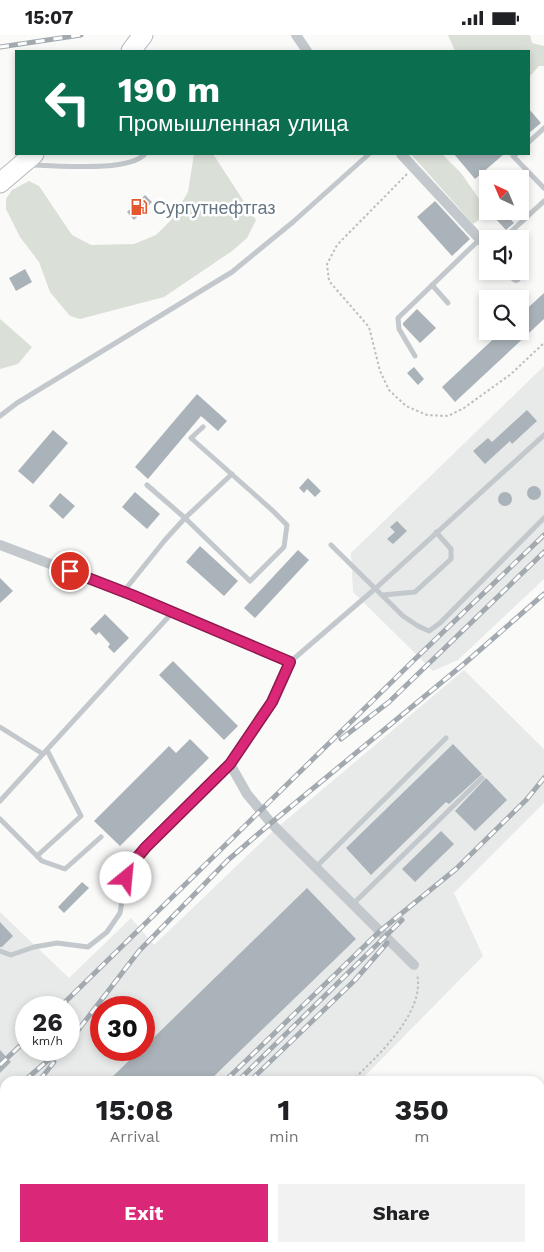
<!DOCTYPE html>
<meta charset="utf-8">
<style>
body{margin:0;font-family:"Work Sans",sans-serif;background:#f2f2f2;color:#202124;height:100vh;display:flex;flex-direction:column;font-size:19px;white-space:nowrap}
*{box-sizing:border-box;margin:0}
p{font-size:16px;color:#757577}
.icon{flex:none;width:28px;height:28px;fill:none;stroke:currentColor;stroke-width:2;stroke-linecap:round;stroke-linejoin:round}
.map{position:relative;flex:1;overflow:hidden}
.details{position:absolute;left:0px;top:1041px;width:545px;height:176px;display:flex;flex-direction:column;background:#fff;border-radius:15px 15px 0 0;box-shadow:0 2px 8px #0003}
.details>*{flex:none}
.banner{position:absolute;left:15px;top:15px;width:515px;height:105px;border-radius:0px;box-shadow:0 2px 8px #0003;background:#0b6e4f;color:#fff;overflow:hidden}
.needle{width:32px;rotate:316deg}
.controls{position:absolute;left:479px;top:135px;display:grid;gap:10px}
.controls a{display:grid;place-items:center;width:50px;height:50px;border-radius:0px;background:#fff;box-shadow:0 2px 8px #0003;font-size:25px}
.speed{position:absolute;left:15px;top:961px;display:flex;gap:10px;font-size:25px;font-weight:700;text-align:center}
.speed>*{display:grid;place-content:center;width:65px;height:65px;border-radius:50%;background:#fff;box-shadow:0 2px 8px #0003;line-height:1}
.speed small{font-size:12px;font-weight:400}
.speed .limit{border:8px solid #d22;background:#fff;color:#111}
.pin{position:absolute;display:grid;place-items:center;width:42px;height:42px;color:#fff;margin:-21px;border:2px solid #fff;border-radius:50%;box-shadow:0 1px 5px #0007}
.me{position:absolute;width:55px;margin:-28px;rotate:28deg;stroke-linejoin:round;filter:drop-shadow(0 0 4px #0008)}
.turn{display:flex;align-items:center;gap:18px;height:105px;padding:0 20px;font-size:22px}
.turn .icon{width:65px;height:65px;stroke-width:2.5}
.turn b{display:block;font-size:35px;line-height:42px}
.eta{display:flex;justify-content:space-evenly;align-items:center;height:85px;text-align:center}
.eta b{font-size:30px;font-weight:700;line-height:35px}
.button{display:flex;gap:10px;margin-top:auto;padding:10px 20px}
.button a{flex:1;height:58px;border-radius:0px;background:#db2777;color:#fff;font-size:20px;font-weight:700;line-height:58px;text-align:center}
.button a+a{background:#f2f2f2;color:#202124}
.status{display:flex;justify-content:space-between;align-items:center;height:35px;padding:0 25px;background:#fff;direction:ltr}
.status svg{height:14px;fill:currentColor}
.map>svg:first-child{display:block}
</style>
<div class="status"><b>15:07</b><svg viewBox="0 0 49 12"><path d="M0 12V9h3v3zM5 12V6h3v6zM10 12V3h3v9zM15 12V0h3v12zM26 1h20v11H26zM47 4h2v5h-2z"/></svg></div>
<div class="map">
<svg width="544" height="1217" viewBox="0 0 544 1217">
<rect width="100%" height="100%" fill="#fafaf8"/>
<!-- built -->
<g fill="#e8e9e9" fill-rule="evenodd">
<path d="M544,331V544L458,625L433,636L353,557L351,518Z"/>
<path d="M464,635L544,714V768L454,858L483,921L360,1046H5V1212L197,1213L193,1217H0V877L69,943L131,883L154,910L272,797ZM26,972H69V1015H26ZM101,972H144V1015H101Z"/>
<path d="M544,1091V1217H454L457,1213L540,1212V1097Z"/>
</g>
<!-- green -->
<g fill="#dadfd7">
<path d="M448,0H530L532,8L544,11V31H539L529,42V16H455Z"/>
<path d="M194,119H213L256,185L247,203L232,216L164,262L80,284L70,281L50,257L39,227L20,202L6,174V164L12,155L29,146L39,151L72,200L91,210L134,209L156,200L172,184L188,157Z"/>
<path d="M411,119H442L461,138L489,178L473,189Z"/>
<path d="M0,284L32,312L18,329L0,334Z"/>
</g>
<!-- building -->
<g fill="#aab3b9">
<path d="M529,74L541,88L529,98Z"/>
<path d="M454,119H504L475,144Z"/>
<path d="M145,160L152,167L134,185L127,177Z"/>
<path d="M435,166L470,204L452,221L417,182Z"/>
<path d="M500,176H503L514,188L506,195L494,182Z"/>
<path d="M25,234L32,247L16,256L9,243Z"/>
<path d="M544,258V284L455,367L442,352L502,296H520V280Z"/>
<path d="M417,274L436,293L420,308L403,290V288Z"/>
<path d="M414,332L424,344L418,350L407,338Z"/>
<path d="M197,359L227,386L218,396L201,381L148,444L135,432Z"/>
<path d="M527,375L537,386L512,409L510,406L485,429L473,416L488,403L492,407Z"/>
<path d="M53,395L68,408L33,449L18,436Z"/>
<path d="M308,443L321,456L315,462L307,454L304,458L299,453Z"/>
<circle cx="534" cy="458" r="7"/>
<path d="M135,457L160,479L147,494L122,472Z"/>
<circle cx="505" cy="464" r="7"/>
<path d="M60,458L75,471L63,484L49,471Z"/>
<path d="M397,486L407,496L393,509L387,504L395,497L390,492Z"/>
<path d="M200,511L238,546L224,561L186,527Z"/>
<path d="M298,515L309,525L255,583L244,573Z"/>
<path d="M0,543L13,556L0,568Z"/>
<path d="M105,579L129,603L114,618L108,612L110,609L99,597L96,600L90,594Z"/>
<path d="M173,626L238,691L224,705L159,640Z"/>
<path d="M190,704L209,723L120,811L94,786L169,711L176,718Z"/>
<path d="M453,709L482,739L449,769L446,767L371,840L346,813Z"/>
<path d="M486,743L507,765L475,796L455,776Z"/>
<path d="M441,796L454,809L415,847L402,834Z"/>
<path d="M82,847L89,853L64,878L58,872Z"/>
<path d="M307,853L356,904L209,1046H108L140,1015H144V1012Z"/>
<path d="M0,887L13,901L2,912H0Z"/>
<path d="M0,1015L11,1027L0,1038Z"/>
</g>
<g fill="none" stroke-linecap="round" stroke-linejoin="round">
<!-- highway casing -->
<g stroke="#b4b9bd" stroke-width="21">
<g id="highway">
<path d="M131,16L143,0"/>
<path d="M0,148L34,119"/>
</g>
</g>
<!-- path -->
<g stroke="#bbbfc2" stroke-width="2" stroke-dasharray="2.5 2.5" stroke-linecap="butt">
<path d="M407,139L337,210L327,229L329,246L369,292L380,336L389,355L406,371L427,380L448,381L464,373L511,339L544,308"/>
<path d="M352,1046C376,1022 426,978 417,939"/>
<path d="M183,1217L187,1212"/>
</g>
<!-- lane -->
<g stroke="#c3c8cc" stroke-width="5">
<path d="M529,107L544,93"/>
<path d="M516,119L513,121L544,153"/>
<path d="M31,130C57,130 127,138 145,119"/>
<path d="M503,204L544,166"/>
<path d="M432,250L448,268"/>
<path d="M415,321L399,294L398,283L480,204"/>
<path d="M0,381L17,368L232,237L293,187L369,119"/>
<path d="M203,392L191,403L272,475L287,490L284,512L250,546L185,483L232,439"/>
<path d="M331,510L403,581L418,591L429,596L440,588L544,483"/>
<path d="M124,556L165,505L185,483L147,450"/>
<path d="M383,560L415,557L451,524V514L436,497"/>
<path d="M290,627L376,553L544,400"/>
<path d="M0,692L43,719"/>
<path d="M0,766L172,578"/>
<path d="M0,784L42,826L65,834L101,802"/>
<path d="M37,821L81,781L47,715"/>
<path d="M316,832L446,703"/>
<path d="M353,869L482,743"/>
<path d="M0,916L11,920L34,912L57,908L88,912L107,897L120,878L124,854"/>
</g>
<!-- street -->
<g stroke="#c3c8cc" stroke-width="10">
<path d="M296,0L307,16"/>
<path d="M401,119L488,213"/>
<path d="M509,236L516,243"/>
<path d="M0,510L132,560L290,627L272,667L230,729L247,759L271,788L414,930"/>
<path d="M124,854L129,832L146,812L230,729"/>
<path d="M540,1064L544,1058"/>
<path d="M430,1217L433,1212"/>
</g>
<!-- highway -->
<use href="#highway" stroke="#fff" stroke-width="19"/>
<!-- rail casing -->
<g stroke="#a2aab0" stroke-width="5">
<g id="rail">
<path d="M0,12L81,0"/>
<path d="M341,704L389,667L544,517"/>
<path d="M60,972L412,627L544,500"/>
<path d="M69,1007L139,916L228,825L271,788L465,628L544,559"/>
<path d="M0,1030L26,1005"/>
<path d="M24,1046L60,1015"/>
<path d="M39,1046L54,1027"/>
<path d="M225,1046L380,896L456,834L527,764L544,743"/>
<path d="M238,1046L402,885"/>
<path d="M250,1046L355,945L387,908"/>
<path d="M0,1061L5,1058"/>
<path d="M0,1083L5,1078"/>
<path d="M540,1205L544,1199"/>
<path d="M64,1217L70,1212"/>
<path d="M540,1217L544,1211"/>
</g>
</g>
<!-- rail -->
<use href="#rail" stroke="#fff" stroke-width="3" stroke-dasharray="9" stroke-linecap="butt"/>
</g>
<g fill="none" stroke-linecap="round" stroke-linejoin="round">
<!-- route casing -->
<g stroke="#8e194d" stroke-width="12">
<path id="route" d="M70,536L132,560L290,627L272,667L230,729L146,812L129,832L126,843"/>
</g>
<!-- route -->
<use href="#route" stroke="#db2777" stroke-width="9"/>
</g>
<!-- icons -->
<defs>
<g id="fuel-bare" transform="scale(1.35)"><path d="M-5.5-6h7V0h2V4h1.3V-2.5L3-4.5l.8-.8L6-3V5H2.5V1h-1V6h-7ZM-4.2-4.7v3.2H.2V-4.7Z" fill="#e4572e" stroke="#fff" stroke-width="2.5" paint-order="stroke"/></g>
</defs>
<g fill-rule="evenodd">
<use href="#fuel-bare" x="139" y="172"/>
</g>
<g text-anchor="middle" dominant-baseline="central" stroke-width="5" stroke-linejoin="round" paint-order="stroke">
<!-- poi labels -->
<g font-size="18" fill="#657683" stroke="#fff" text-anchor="start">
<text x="153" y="172">Сургутнефтгаз</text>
</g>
</g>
</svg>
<div class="controls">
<a><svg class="needle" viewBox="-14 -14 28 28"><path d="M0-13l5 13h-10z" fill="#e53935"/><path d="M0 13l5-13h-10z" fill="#757577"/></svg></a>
<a><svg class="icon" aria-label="sound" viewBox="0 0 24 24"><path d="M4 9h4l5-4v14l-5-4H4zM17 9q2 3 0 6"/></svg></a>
<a><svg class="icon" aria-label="search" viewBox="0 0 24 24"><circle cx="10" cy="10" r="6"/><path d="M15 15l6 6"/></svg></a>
</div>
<div class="speed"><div>26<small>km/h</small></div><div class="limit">30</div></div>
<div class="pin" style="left:70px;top:536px;background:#d93025"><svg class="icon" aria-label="arrive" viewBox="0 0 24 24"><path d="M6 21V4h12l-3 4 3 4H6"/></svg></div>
<svg class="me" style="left:126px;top:843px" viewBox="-20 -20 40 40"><circle r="19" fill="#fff"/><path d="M0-13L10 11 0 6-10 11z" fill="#db2777"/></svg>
<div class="banner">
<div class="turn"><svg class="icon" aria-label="left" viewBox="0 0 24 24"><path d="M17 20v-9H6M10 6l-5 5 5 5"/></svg><div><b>190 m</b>Промышленная улица</div></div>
</div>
<section class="details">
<div class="eta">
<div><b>15:08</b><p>Arrival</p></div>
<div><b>1</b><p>min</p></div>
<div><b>350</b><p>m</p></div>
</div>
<div class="button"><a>Exit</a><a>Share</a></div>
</section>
</div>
